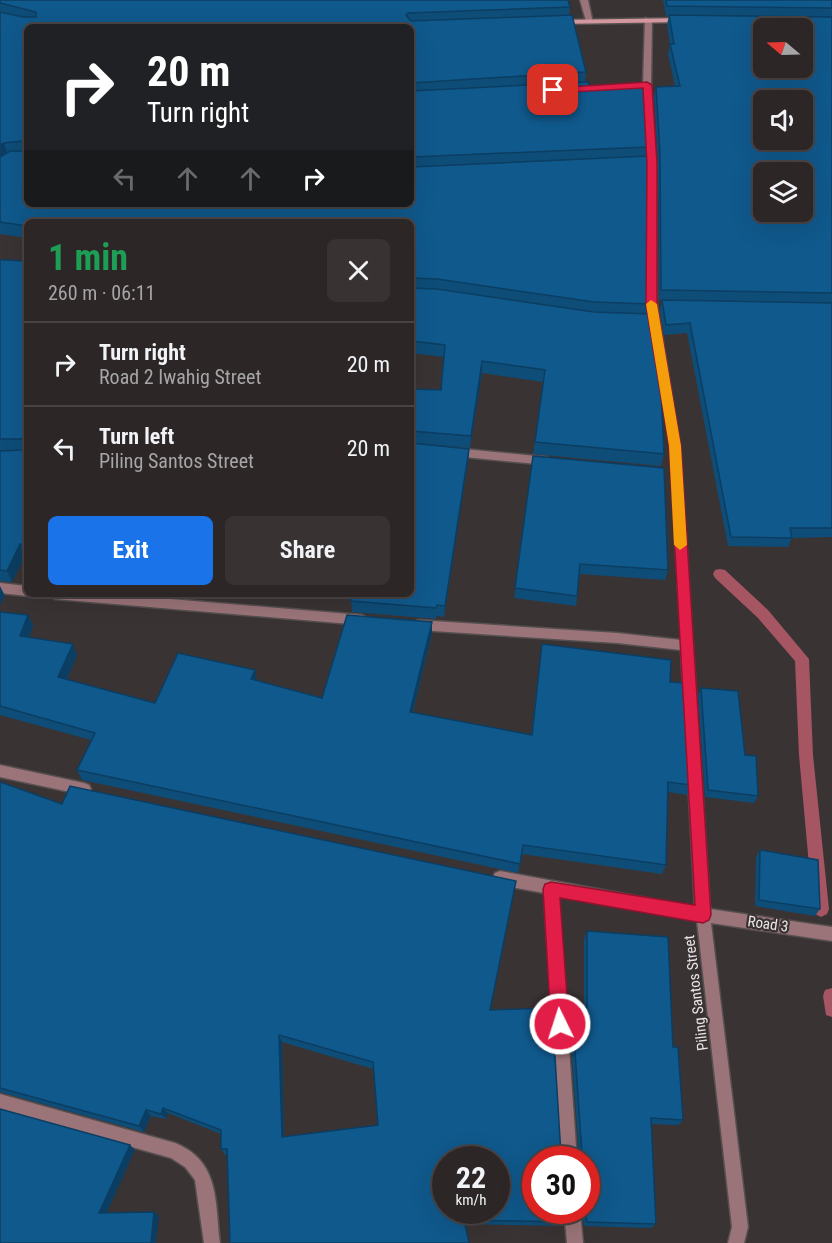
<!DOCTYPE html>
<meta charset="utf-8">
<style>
body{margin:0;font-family:"Roboto Condensed",sans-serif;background:#383233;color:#f1f3f6;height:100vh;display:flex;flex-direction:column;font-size:22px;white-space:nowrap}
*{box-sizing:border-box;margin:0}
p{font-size:20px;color:#a6a5a7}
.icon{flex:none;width:33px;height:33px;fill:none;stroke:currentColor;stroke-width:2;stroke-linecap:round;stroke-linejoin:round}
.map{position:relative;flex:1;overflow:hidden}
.side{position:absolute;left:24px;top:219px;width:390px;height:378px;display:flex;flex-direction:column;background:#2c2627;border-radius:9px;box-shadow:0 6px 24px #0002,0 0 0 2px #484344}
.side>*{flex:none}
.top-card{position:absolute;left:24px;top:24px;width:390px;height:183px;border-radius:9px;box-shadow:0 6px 24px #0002,0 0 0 2px #484344;background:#202124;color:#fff;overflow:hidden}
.needle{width:39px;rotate:289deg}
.tools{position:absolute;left:753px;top:18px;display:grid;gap:12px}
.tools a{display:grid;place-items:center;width:60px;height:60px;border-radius:9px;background:#2c2627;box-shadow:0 6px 24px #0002,0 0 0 2px #484344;font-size:30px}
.speed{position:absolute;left:432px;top:1146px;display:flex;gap:12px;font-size:30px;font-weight:700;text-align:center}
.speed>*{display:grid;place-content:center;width:78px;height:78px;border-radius:50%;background:#2c2627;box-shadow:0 6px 24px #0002,0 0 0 2px #484344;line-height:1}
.speed small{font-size:15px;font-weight:400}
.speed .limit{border:9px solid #d22;background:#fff;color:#111}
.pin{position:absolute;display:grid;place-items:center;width:51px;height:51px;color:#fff;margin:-26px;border-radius:12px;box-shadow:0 3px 9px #0006}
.me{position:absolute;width:66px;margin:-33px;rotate:356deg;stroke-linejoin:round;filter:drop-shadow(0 0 4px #0008)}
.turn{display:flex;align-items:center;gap:21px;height:126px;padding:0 24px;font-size:27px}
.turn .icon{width:78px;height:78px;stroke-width:2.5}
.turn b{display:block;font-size:42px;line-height:51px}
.lanes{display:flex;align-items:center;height:57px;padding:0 24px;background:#0003;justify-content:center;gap:30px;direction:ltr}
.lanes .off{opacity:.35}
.round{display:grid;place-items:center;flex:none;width:63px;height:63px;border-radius:9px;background:#383233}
.summary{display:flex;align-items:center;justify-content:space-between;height:102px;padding:0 24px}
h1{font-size:36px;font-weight:700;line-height:45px;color:#1e9e55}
.primary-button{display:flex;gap:12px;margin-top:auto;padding:12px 24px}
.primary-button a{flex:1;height:69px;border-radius:9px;background:#1a73e8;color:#fff;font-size:24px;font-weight:700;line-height:69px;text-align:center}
.primary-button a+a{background:#383233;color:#f1f3f6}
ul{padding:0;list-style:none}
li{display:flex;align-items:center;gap:18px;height:84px;padding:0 24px;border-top:2px solid #484344}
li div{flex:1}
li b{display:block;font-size:22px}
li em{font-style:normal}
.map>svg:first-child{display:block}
</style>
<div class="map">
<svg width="832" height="1243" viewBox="0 0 832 1243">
<rect width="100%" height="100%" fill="#3a3334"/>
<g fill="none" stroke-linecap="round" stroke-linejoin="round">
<!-- stream -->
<g fill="#a65562" fill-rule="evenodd">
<path d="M720,569L725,570L768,610L809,659L813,755L829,909L827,914L821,917L815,914L813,909L799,755L795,661L758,618L715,578L713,574L715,570Z"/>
<path d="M832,988V1017L826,1015L823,996L825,990Z"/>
</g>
<!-- lane casing -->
<g stroke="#564f50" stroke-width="3">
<path id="lane" d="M580,0H588L593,23L586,21Z"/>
</g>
<!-- street casing -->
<g stroke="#564f50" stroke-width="3">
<g id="street">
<path d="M645,18L652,20L651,85L656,163L657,305L680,446L710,909L832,927V941L711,923L748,1227L744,1243H728L732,1227L697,921L558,895L577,1160H561L544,893L500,885L495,883L493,878L495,873L500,871L695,907L681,650L617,643L418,630L414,628L412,625L414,622L418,620L617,633L681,640L670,446L647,305L648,163L643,85Z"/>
<path d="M454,448L547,457L552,461L547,465L454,456L449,452Z"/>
<path d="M0,583L27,586V594H31L27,596L0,593Z"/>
<path d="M49,594H111L362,615L366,617L368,620L366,623L362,625L55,599L51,597Z"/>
<path d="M0,765L84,783L89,785L91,789L89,793L84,795L0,777Z"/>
<path d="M0,1094L175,1143C220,1161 215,1202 220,1243H204L195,1180L185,1167L171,1158L0,1110Z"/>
<path d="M564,1210H580L583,1243H567Z"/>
</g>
</g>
<!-- secondary casing -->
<g stroke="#564f50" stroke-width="3">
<path id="secondary" d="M684,18H687V22L557,24L553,22L557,20Z"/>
</g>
<!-- lane -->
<use href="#lane" fill="#9a7479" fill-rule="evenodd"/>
<!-- street -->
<use href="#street" fill="#9a7479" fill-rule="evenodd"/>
<!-- secondary -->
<use href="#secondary" fill="#d3979e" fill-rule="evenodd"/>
</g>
<!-- wall -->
<g fill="#0e4d78" fill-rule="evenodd">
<path d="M0,0L570,7L569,15L586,72L585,82L648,147L646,156L649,304L647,314L664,454L661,466L533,454L543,382L482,373L470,448L411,443V389L441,390L444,357L411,353V222H27V238L0,234ZM411,27V204H27Z"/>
<path d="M663,0H832V303L659,300L658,163L654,96L656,87L675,86L668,54L670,44L667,24L669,16H666Z"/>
<path d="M27,258V556H25L12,582L0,581V451L22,450L0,451V260L23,261Z"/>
<path d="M662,300L832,303V537L792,538L788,547L728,546L687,333L664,335L660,310Z"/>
<path d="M469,449L468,461L444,617L436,616V619L352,612L351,600H349V594H411Z"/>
<path d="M533,456L668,570L665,580L580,574L576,606L514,598Z"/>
<path d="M0,612L28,615L33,626L29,638L77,655L67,680L155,703L257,681L322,698L432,633L413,712L531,735L542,644L670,682L691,785L687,795L668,792L666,865L662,874L522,854L518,873L82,780L77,770L91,740L0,715Z"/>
<path d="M701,688L745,755L758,796L754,803L705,797L698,695Z"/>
<path d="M0,782L490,1010L561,1155L564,1157H579L569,1015L572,1008L584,1007V939L587,931L673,1047L683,1120L678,1125L651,1124L656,1224L651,1228L584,1226L581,1210H586V1160H536L566,1222L563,1226L465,1224L227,1154L225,1155L221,1149V1134L168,1113L166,1119L151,1116L144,1132L0,1092ZM282,1042L373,1069L378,1125L284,1137Z"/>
<path d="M760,850L820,909L815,916L755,906L756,857Z"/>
</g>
<!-- shaded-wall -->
<g fill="#0b3e62">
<path d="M4,143L8,155L0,159V145Z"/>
<path d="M482,361V373L470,448L471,436Z"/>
<path d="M469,449L468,461L444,617L445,606Z"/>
<path d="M20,544L25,556L12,582L7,571Z"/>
<path d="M0,586L5,596L0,605Z"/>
<path d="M28,615L33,626L25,647L20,636Z"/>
<path d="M432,622V633L410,722V712Z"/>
<path d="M73,644L77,655L63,688L58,677Z"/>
<path d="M255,670L257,681L251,679Z"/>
<path d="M279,1035L282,1042L284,1143L282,1137Z"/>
<path d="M163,1108L168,1113L166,1119L161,1114Z"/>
<path d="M146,1110L151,1116L144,1132L139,1126Z"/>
<path d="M130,1145L135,1150L105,1217L99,1213Z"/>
<path d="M154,1212L159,1216L156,1243H151Z"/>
</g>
<!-- building -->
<g fill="#10598c" stroke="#0b3e62" stroke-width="1.5" fill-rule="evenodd">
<path d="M0,0H568L570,7L408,13L406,15L411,21L572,15L586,72L411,83V27H27V204H411V167L648,156L649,304L594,302L437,279L411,278V222H27V226L0,222V157L10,151H25L26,143L23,141L4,143L0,145V12L23,17H36V12L0,3Z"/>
<path d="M666,0H832V8L667,6Z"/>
<path d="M669,15L832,17V293L661,290L660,153L656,87L680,86L670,44H674ZM764,28H802V68H764ZM764,100H802V140H764ZM764,172H802V212H764Z"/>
<path d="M588,82L589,86L643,85L648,147L411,157V91Z"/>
<path d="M25,258H27V545L20,544L7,571L0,570V451L22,450L25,448L24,439H0V260H8L23,261Z"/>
<path d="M411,288L437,289L594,312L651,314L660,371L664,454L535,442L545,370L482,361L471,436L411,431V389L441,390L445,345L411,341Z"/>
<path d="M662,300L832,303V528H790L792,538L731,537L690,323L666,325Z"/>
<path d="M411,443L469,449L445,606L437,605L436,608L351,601L353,594H411Z"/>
<path d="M533,456L664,468L668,570L580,564L577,596L515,588Z"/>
<path d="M0,612L28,615L20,636L73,644L58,677L155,703L178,653L255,670L251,679L322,698L347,615L432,622L410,712L532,735L542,644L671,660L670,682L685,683L691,785L668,782L666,865L523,845L520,864L77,770L95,733L0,706Z"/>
<path d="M701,688L738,691L745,755L756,756L758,796L708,790Z"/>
<path d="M0,782L62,804L70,786L516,881L490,1010L552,1008L561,1155L564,1157H580L582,1155L572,1008L587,1007V931L668,937L673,1047H678L683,1120L651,1118L656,1224L587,1222L585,1210H586V1160H536V1210H565L566,1222L464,1220L469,1243H230L227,1149H221V1130L163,1108L161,1114L146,1110L139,1126L0,1088ZM279,1035L373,1062L378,1125L282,1137ZM446,1160H496V1210H446Z"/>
<path d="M760,850L818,860L820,909L759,900Z"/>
<path d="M0,1109L130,1145L99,1213L154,1212L151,1243H0Z"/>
</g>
<!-- route -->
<path fill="#e11d48" stroke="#92132f" stroke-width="1.5" d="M647,82L652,85L657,163V305L681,446L711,915L709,920L703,923L560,898L569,1024L566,1030L560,1033L554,1030L551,1024L543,889L545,884L551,882L695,905L669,446L646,305L647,163L643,88L553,93L548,90L553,88Z"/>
<!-- slow -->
<path fill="#f59e0b" d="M651,300L657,304L681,446L687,545L680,550L674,545L669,446L646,304Z"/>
<g text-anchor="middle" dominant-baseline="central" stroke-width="4.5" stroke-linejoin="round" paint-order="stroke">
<!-- street labels -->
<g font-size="15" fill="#e9e5e5" stroke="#3a3334">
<text transform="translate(768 924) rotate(8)">Road 3</text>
<text transform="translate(696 993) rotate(-97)">Piling Santos Street</text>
</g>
</g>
</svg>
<div class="tools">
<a><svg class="needle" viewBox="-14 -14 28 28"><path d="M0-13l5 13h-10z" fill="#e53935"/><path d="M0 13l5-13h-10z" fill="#a6a5a7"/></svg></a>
<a><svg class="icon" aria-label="sound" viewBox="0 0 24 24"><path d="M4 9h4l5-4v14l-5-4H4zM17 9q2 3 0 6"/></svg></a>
<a><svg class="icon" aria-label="layers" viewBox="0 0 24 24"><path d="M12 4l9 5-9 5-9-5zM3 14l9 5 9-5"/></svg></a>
</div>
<div class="speed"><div>22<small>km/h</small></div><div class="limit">30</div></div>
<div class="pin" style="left:553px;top:90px;background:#d93025"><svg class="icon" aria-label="arrive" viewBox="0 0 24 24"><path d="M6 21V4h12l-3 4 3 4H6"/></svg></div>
<svg class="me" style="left:560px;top:1024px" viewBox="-20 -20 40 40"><circle r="17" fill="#e11d48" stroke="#fff" stroke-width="3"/><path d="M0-11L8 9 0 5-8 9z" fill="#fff"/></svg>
<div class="top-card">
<div class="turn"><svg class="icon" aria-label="right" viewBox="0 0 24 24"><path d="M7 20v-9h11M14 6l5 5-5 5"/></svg><div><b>20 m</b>Turn right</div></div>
<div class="lanes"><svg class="icon off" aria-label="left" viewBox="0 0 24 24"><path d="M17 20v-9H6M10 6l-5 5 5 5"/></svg><svg class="icon off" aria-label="ahead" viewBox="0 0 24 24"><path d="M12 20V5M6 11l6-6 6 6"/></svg><svg class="icon off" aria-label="ahead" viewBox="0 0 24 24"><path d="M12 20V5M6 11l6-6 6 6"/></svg><svg class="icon" aria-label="right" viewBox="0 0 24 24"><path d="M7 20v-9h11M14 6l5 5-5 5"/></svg></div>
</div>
<section class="side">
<div class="summary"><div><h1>1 min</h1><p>260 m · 06:11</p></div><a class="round"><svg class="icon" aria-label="close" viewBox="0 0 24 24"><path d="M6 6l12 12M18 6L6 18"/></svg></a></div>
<ul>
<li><svg class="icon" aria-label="right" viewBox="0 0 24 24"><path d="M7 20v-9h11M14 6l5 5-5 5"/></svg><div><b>Turn right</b><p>Road 2 Iwahig Street</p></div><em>20 m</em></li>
<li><svg class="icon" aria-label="left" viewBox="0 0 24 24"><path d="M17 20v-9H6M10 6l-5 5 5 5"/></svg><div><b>Turn left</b><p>Piling Santos Street</p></div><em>20 m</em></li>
</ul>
<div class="primary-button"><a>Exit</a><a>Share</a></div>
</section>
</div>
